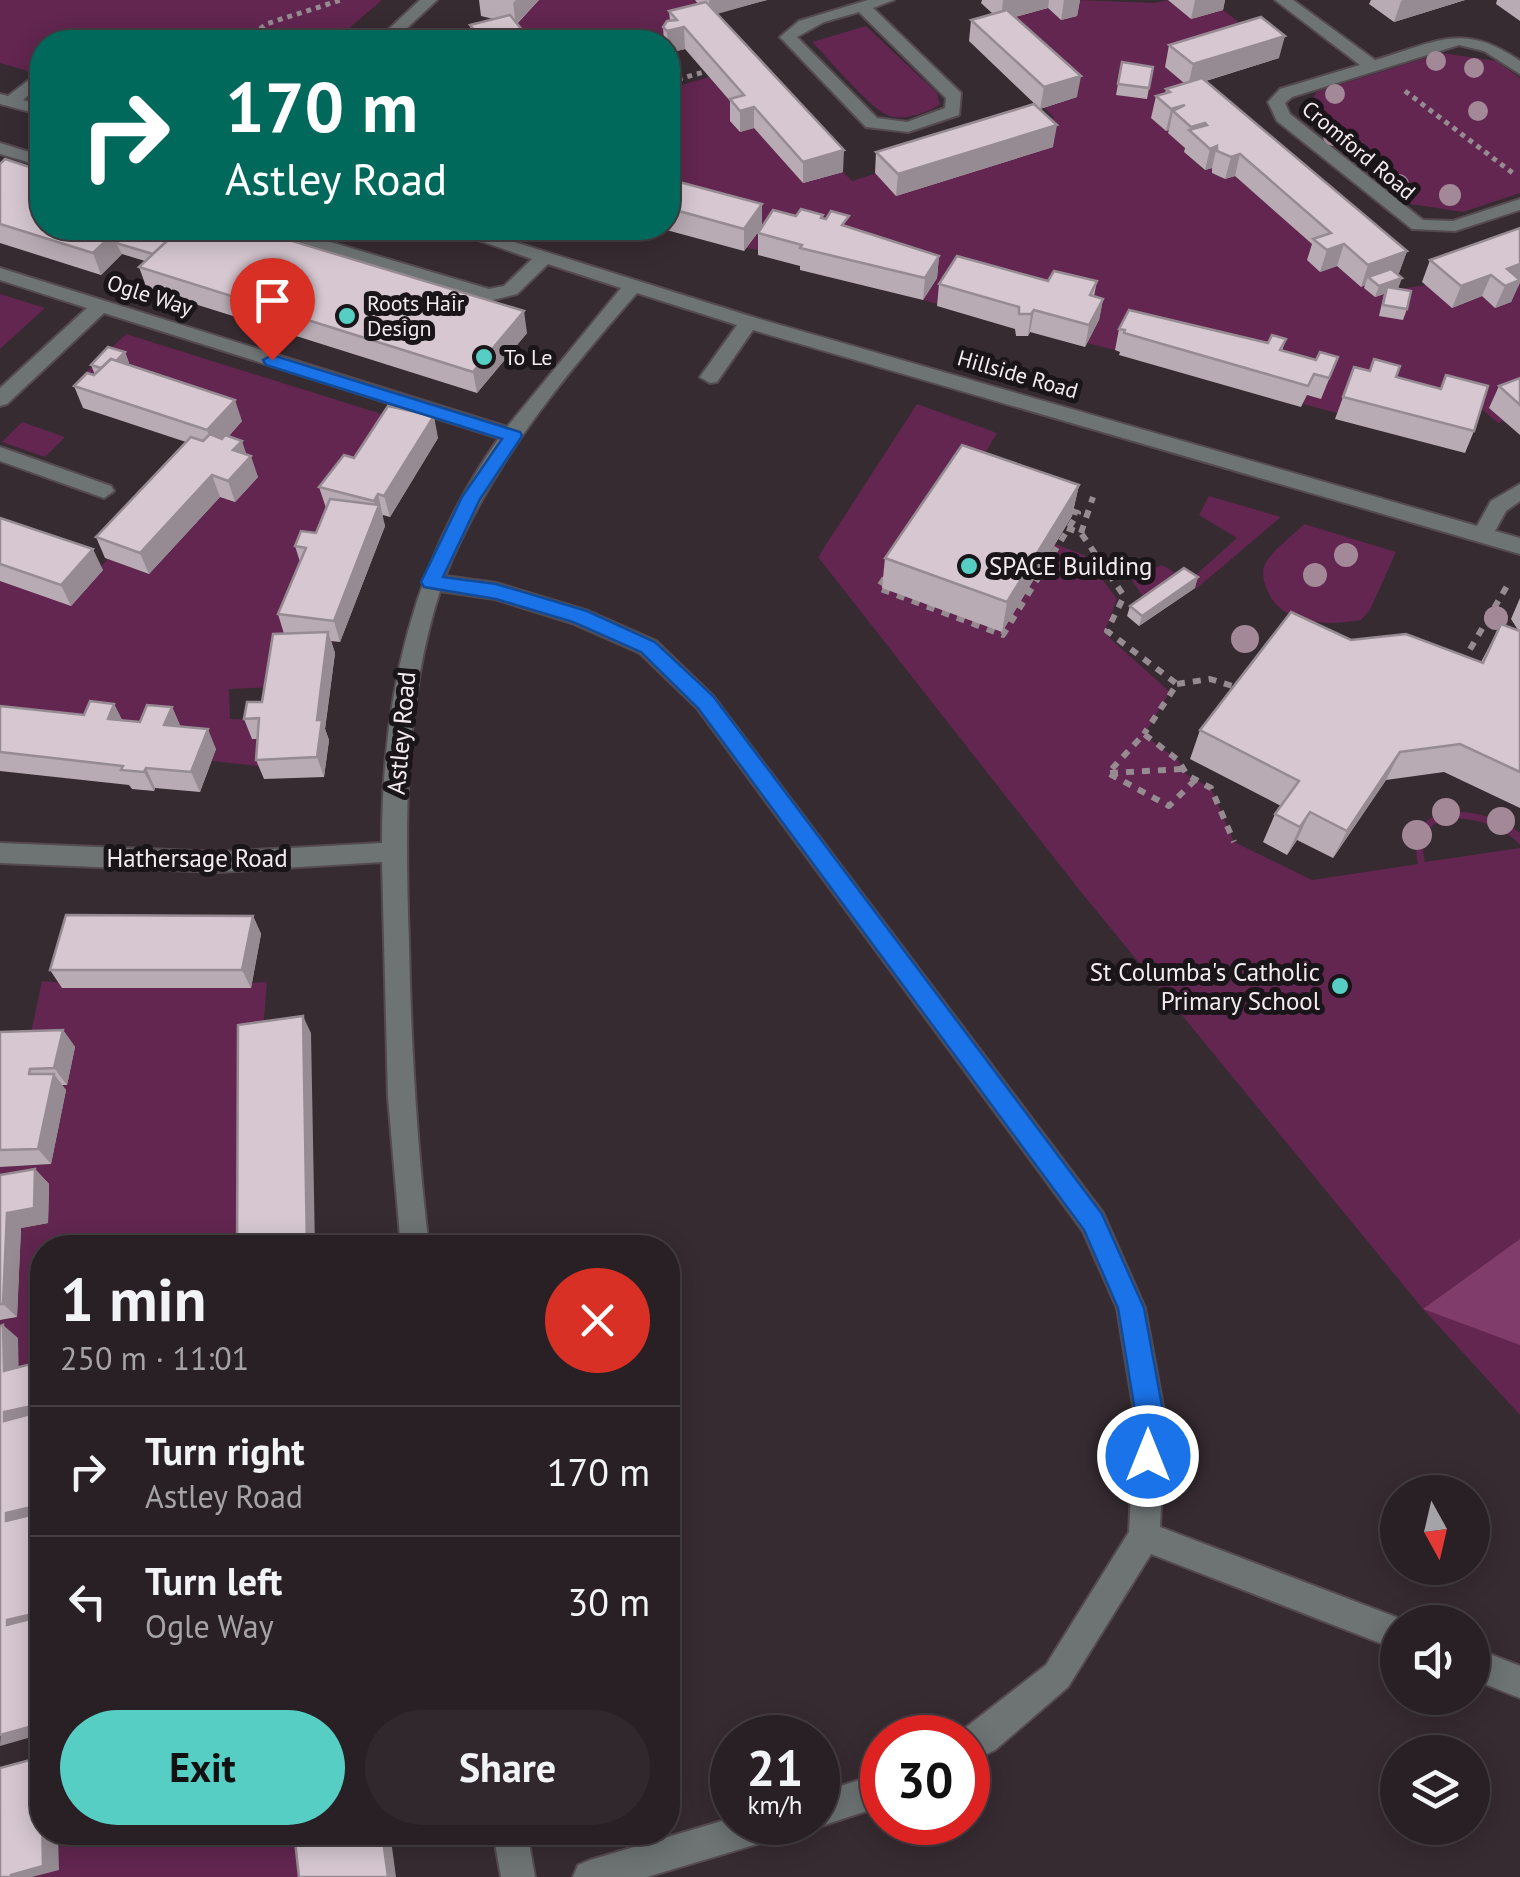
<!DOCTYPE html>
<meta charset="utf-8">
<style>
body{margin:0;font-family:"PT Sans",sans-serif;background:#30282d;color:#f1f3f6;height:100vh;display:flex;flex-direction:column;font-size:38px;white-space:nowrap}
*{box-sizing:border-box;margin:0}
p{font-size:32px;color:#a5a3a7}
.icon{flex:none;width:55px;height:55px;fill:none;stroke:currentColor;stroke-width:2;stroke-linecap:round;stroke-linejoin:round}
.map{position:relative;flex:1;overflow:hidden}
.panel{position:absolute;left:30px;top:1235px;width:650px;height:610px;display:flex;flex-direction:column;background:#282025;border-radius:40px;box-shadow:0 5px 25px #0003,0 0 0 2px #443e42}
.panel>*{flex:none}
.top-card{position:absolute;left:30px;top:30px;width:650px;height:210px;border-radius:40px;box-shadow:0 5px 25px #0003,0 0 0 2px #443e42;background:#00695c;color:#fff;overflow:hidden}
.needle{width:65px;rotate:172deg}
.fabs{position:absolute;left:1380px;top:1475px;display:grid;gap:20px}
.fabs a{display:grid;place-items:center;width:110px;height:110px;border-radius:50%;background:#282025;box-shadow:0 5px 25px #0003,0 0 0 2px #443e42;font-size:50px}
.speed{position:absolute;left:710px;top:1715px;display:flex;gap:20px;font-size:50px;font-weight:700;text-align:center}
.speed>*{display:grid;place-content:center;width:130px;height:130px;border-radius:50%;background:#282025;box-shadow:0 5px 25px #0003,0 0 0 2px #443e42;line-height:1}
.speed small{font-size:25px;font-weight:400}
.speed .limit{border:15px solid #d22;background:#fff;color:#111}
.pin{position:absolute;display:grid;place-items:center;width:85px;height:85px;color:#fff;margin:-102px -42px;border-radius:50% 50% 50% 0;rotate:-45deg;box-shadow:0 0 10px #0007}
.pin .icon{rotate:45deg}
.me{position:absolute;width:110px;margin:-55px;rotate:0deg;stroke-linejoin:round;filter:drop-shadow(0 0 8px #0008)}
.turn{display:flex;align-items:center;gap:35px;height:210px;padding:0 30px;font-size:45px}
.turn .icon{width:130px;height:130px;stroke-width:2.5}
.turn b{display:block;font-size:70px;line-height:85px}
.round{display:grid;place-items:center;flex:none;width:105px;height:105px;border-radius:52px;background:#30282d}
.summary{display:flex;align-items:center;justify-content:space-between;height:170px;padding:0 30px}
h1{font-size:60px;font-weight:600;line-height:75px}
.button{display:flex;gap:20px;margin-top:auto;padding:20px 30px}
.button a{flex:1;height:115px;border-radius:60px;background:#56cec4;color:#111;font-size:40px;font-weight:600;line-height:115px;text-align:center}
.button a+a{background:#30282d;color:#f1f3f6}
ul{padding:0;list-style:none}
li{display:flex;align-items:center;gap:30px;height:130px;padding:0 30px;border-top:2px solid #443e42}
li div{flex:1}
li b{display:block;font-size:38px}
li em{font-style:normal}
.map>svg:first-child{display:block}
</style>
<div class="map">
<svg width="1520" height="1877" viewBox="0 0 1520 1877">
<rect width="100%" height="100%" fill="#362b31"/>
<!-- green -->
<g fill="#622650">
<path d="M0,0H382L333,42H42V75L0,63Z"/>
<path d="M538,0H695L710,16L668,42H517L506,35Z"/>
<path d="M1078,0L1155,3L1168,0L1191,19L1223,10L1261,39L1166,68L1188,86L1152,119L1166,131L1180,127L1185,153L1204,170L1223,165L1212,173L1225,179L1235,176L1324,254L1319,272L1337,266L1361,286L1385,278L1398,289L1426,285L1452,307L1482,296L1495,307L1510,302L1498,291L1520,283V395L1490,407L1504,421L1498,423L1479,407L1346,389L1337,413L1303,404L1307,395L1321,399L1125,332L1115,350L1087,343L1099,321L938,304L923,300L936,278L746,248L668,201V89L709,77L744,117L740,132L754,128L843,172L852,181L1054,118L1044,107L1076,97L991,23L1048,8L1061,20L1076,16Z"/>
<path d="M866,26L937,93L940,104C929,113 901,122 887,115C868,106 829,59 812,42Z"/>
<path d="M1442,53L1496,61L1520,78V193L1463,212L1404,203L1304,119L1316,92Z"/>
<path d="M0,294L45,308L0,349Z"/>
<path d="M126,334L439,432L326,508L333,641L330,653L275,687L229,689L230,719L270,720L267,767L212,761L216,749L0,725V581L98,569L108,559L149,574L220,497L215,451L241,421L112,381L128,362L95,376L85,373Z"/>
<path d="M917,404L997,433L972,476L1055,544L1084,555L1117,599L1104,633L1170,692L1144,735L1178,760L1187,775L1211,788L1234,842L1312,880L1418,864C1403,795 1483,805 1520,833V845C1493,814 1409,800 1425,862L1520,848V1415L1423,1309L1081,892L818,557Z"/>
<path d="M22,422L65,437L45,457L2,442Z"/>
<path d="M1209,496L1281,517L1196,589L1181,579L1147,603L1130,577L1162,565L1189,581L1237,538L1199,515Z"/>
<path d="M1304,524L1396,552L1370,610L1361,620C1326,626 1280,626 1266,587C1263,580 1262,571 1265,564C1273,549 1293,536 1304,524Z"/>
<path d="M42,981L110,987L250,988L252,983L267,982L246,1247L42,1248V1377L19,1383L0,1343V1320L17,1317L21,1228L47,1223L0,1193V1167L51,1164L65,1090L42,1091L31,1033Z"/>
<path d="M58,1832L304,1833L309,1877H32L59,1869Z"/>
</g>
<!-- forest -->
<path fill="#803c6a" d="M1520,1239V1345L1423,1309Z"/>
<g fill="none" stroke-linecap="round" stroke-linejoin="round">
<!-- minor casing -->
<g stroke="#544a50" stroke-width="4">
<g id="minor">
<path d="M420,0H437L392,42H375Z"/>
<path d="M868,0H894L873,8L961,93L959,115L908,132L866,127L780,37L799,21ZM859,12L946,98L945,108L907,122L877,118L797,37L824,22Z"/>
<path d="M1275,0H1293L1375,60C1436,42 1463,21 1520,61V74L1484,51L1459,45L1292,97L1285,103L1290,114L1423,220L1453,221L1520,199V210L1455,231L1412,229L1277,121L1268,102L1280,89L1360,65Z"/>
<path d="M116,37H131L139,42H108Z"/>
<path d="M42,70V83L23,100L42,105V115L0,104V94L8,96Z"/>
<path d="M0,143L42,156V166L0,154Z"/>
<path d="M256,228H283L489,289L504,286L532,259L444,228H470L756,318L1477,526L1491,501L1520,484V501L1506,511L1495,531L1520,538V554L753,330L717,382L710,383L700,377L737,325L637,293C560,381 489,467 445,576L496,583L588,611L656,641L713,696L1103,1213L1145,1308L1165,1417L1160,1527L1409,1622H1398V1650L1151,1554L1068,1687L995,1750L968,1763V1738L956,1735L1046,1665L1129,1532L1135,1417L1117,1308L1083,1231L697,708L640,653L572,623L495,599L440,591C403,706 405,825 409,944C411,1046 417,1147 429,1248H401L388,1097L382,862L219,872L0,863V843L219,852L382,843C382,695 413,560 499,438L104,313L7,404L0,406V388L87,308L0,280V268L507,427L621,288L548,264L517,294L489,301Z"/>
<path d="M0,447L111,486L114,491L104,498L0,461Z"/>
<path d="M1472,1647L1520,1666V1698L1472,1679Z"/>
<path d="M882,1773V1806L818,1827L808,1822H818V1793Z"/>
<path d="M732,1818V1822H791L786,1834L774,1839L647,1877H573L578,1865L590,1860Z"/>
<path d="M493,1832H527L535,1877H501Z"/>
</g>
</g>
<!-- path-far1 -->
<g stroke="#958b91" stroke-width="5" stroke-dasharray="5 5" stroke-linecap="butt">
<path d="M245,42L266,24L341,0"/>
<path d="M668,82L704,72"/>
<path d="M1405,91L1514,174"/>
<path d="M954,475H964"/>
</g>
<!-- path -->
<g stroke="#958b91" stroke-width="6" stroke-dasharray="8 8" stroke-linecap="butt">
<path d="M956,472L878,588L1003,635L1078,513L956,472"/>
<path d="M1067,528L1081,533L1124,596L1107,631L1177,684L1144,734"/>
<path d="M1081,533L1093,497"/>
<path d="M1462,663L1507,586"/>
<path d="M1177,684L1210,679L1242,689"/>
<path d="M1110,773L1183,769"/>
<path d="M1195,780L1169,806L1108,773L1144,734L1178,760L1187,775L1211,788L1234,842"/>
</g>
<!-- minor -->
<use href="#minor" fill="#6d7473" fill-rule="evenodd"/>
</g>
<!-- trees -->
<g fill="#a38898">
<circle cx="1436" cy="61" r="10"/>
<circle cx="1474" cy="68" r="10"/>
<circle cx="1335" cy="94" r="10"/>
<circle cx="1478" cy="111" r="10"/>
<circle cx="1333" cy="136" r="10"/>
<circle cx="1399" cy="184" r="10"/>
<circle cx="1450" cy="195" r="11"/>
<circle cx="1346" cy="555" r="12"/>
<circle cx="1315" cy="575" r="12"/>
<circle cx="1496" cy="618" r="12"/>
<circle cx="1245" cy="639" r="14"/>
<circle cx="1446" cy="812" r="14"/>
<circle cx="1501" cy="821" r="14"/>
<circle cx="1417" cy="835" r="15"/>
</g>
<!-- wall -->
<g fill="#b8abb3">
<path d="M479,0H539L517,24L532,42H473L470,25L493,19L481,16Z"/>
<path d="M695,0H767L717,13L843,172L803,183L754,128L740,132L730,121V101L685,49L668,53V42H664L663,27L670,21L669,11L698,4Z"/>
<path d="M982,0H1080L1077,16L1061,20L1048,8L1015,17L1077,97L1040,109L969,41L971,20L993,14L981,3Z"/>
<path d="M1168,0H1225L1223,10L1191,19Z"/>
<path d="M1371,0H1465L1394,22L1369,4Z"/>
<path d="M1497,0H1520V21L1496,4Z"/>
<path d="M1169,45L1279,58L1206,81L1407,251L1399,273L1397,274L1398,289L1407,309L1403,320L1379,316L1384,294L1375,297L1364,288L1365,285L1361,287L1337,266L1320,272L1307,260L1312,244L1235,176L1225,179L1212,173V168L1205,170L1184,152L1185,148L1168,133L1169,130L1166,131L1151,118L1156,96L1165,94L1166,89L1184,83L1165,67Z"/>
<path d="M1122,62L1153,67L1147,99L1116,95Z"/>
<path d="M1053,147L896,196L875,173L876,152Z"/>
<path d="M0,164L42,228H249L527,333L477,393L147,289L139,267L145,261L122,254L101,275L0,243Z"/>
<path d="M668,179L762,226L796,216L823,215V218L939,256L937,278L923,300L800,270V266L758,255V233L759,231L744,251L659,228H668Z"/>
<path d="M1520,228L1519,283L1511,302L1495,308L1482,296L1452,308L1422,282L1430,260Z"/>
<path d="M1048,281H1097L1094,296L1103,299L1099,320L1085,347L1030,332L1028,336H1016L1015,329L937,306L939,284Z"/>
<path d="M1119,329L1268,343L1286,339L1282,351L1316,360L1338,357L1321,399L1307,395L1301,407L1119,355L1120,352L1115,350Z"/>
<path d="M125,352L129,363L128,365L242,421L229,436L247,455L258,477L235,502L220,497L149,574L105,558L96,537L186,442L83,408L74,386L95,375L91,365Z"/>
<path d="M1354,367L1440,389L1446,375L1474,431L1465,453L1335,419Z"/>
<path d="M1520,378V435L1489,408L1499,386Z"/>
<path d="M438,438L390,517L383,515L382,517L385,526L340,642L331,641L335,653L325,729L329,740L324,777L264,779L256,760L258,739H252L244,719L262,702L284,634L278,614L300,562L295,546L316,533L326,508L319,487L354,458Z"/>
<path d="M1079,485L1072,516L1002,632L882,588L885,558Z"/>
<path d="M0,518L103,570L71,606L0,581Z"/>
<path d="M1195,588L1139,626L1127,616L1130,606Z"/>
<path d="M1520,598V808L1444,772L1386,780L1333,858L1297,840L1287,855L1263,842L1275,814L1281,806L1190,759L1200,730L1351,640L1481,662L1501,624L1518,630L1511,619Z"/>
<path d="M114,704L122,720L140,722L172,707L180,726L216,749L200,792L155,788L154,791L132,789L129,785L0,771V706L84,715Z"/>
<path d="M253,916L261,934L251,988H62L50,970Z"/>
<path d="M63,1030L75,1047L67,1085H62L66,1090L51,1164L0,1167V1032Z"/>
<path d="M35,1169L49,1184L48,1223L21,1228L17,1317L0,1320V1175Z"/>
</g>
<!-- shaded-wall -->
<g fill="#968b92">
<path d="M516,0H539L516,24L513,3Z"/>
<path d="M709,0H767L710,16Z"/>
<path d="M1003,0H1049L1048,8L1001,21Z"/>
<path d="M1064,0H1080L1077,16L1061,20Z"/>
<path d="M1195,0H1225L1223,10L1191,19Z"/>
<path d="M1403,0H1465L1394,22L1401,1Z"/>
<path d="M684,27L685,49L668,53L667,31Z"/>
<path d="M1285,36L1279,58L1188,86L1193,64Z"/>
<path d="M1081,76L1077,97L1040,109L1044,87Z"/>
<path d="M1185,105L1173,111L1169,130L1166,131L1171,109Z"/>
<path d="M754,107V128L740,132V111Z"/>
<path d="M1057,125L1053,147L896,196L898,174Z"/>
<path d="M1217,146L1212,168L1205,170L1210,149Z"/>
<path d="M844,150L843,172L803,183V162Z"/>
<path d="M1240,154L1235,176L1225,179L1231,157Z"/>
<path d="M762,204V226L744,251V229Z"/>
<path d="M119,228H149L116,243L122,254L101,275L93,253Z"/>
<path d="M1344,244L1337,266L1320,272L1327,250Z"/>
<path d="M1407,251L1399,273L1374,282L1368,277L1365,285L1361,287L1368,265Z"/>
<path d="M939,256L937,278L923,300L925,278Z"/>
<path d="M1520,264V283L1511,302L1495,308L1505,286L1507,269Z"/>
<path d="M1491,275L1482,296L1452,308L1461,286Z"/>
<path d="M1402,278L1398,289L1387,287L1384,294L1375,297L1379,286Z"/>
<path d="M1103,299L1099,320L1085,347L1089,325Z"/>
<path d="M1034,310L1030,332L1028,336L1031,314Z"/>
<path d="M524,311L527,333L477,393L473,372Z"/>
<path d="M125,352L129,363L112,381L108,370Z"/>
<path d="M235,400L242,421L215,451L207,430Z"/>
<path d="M434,416L438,438L390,517L384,496Z"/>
<path d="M242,441L248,459L251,456L258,477L235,502L228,481L233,450Z"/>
<path d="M212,475L220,497L149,574L140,553Z"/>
<path d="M1079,485L1072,516L1002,632L1007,602Z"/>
<path d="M378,494L385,526L340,642L334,621L377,511L374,501Z"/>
<path d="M93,549L103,570L71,606L61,585Z"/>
<path d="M1198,577L1195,588L1139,626L1142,616Z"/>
<path d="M328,632L335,653L325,729L329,740L324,777L317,757V720Z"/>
<path d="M114,704L124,724L108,719Z"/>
<path d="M172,707L181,727L164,725Z"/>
<path d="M208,729L216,749L200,792L191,772Z"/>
<path d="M1400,752L1386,780L1333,858L1347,831Z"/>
<path d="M146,768L155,788L154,791L144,772Z"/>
<path d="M1310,812L1297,840L1287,855L1300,827Z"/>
<path d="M253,916L261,934L251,988L242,970Z"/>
<path d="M303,1016L311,1033L315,1248H307Z"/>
<path d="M63,1030L75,1047L67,1085L54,1068Z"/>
<path d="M54,1074L66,1090L51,1164L38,1149Z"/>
<path d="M35,1169L49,1184L48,1223L21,1228L17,1317L3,1304L7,1213Z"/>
<path d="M3,1325L18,1338L19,1383L4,1371Z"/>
<path d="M31,1364L42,1374V1419H41L42,1420V1734L0,1746L7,1625L4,1412Z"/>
<path d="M41,1757L42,1758V1832H58L59,1870L32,1877H11Z"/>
<path d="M382,1832H390L396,1877H388Z"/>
</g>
<!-- building -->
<g fill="#d6c7d0" stroke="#968b92" stroke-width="2.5">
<path d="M706,2L844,150L803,162L754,107L740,111L730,99L744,95L684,27L667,31L663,27L667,21L677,20L669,11Z"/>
<path d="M1007,10L1081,76L1044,87L971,20Z"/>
<path d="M510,15L532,42H484L470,25Z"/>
<path d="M1261,17L1285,36L1193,64L1169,45Z"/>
<path d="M1122,62L1153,67L1149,88L1118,84Z"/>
<path d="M1202,78L1407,251L1368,265L1344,244L1327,250L1313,239L1331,233L1240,154L1231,157L1217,151V146L1210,149L1189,130L1207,125L1205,123L1191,127L1173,111L1185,105L1171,109L1156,96L1170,92L1166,89Z"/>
<path d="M1034,104L1057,125L898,174L876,152Z"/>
<path d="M5,159L42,171V228H119L93,253L0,224V164Z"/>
<path d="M668,179L762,204L744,229L668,208Z"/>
<path d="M801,209L823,215L821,218L826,219L831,211L849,216L842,225L939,256L925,278L800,248L802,245L758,233L773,210L796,216Z"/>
<path d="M133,228H181L153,254L116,243Z"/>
<path d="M181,228H249L524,311L473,372L139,267Z"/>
<path d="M1520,228V264L1507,269L1520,280L1505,286L1491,275L1461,286L1430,260Z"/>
<path d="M957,256L1048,281L1054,271L1097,281L1090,295L1103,299L1089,325L1034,310L1031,314H1019V307L939,284Z"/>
<path d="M1391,269L1402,278L1379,286L1368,277Z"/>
<path d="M1387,287L1411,291L1407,309L1383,305Z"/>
<path d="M1129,310L1268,343L1272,335L1286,339L1280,350L1316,360L1320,352L1338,357L1329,378L1314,374L1308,386L1124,333L1125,330L1119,329Z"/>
<path d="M108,347L125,352L116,361L111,359L101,368L91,365Z"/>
<path d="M111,359L235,400L207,430L74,386L87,373L94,375Z"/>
<path d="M1374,359L1400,366L1396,377L1441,389L1446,375L1488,386L1474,431L1343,397L1354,367L1370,371Z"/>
<path d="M1520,378V405L1499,386Z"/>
<path d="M388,406L434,416L384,496L378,494L374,501L319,487L344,455L354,458Z"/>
<path d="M210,434L222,439L225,435L242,441L233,450L251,456L228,481L212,475L140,553L96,537L191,437L203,441Z"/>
<path d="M962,445L1079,485L1007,602L885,558Z"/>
<path d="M330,499L379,505L334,621L278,614L306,548L295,546L301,531L316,533Z"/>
<path d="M0,518L93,549L61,585L0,564Z"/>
<path d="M1184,568L1198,577L1142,616L1130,606Z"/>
<path d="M1291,612L1351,640L1406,634L1483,663L1501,624L1520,631V772L1460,744L1400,752L1347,831L1310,812L1300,827L1275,814L1299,781L1200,730Z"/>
<path d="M328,632L317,720H322L317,757L256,760L259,718L244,719L247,702H262L273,634Z"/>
<path d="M90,701L114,704L108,719L140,722L147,705L172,707L164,725L208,729L191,772L146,768L144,772L121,770L123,766L0,752V706L84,715Z"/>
<path d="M66,915L253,916L242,970H50Z"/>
<path d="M303,1016L307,1248H237L238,1025Z"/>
<path d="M63,1030L54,1068L30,1069L29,1074H54L38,1149L0,1150V1032Z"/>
<path d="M35,1169L34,1208L7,1213L3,1304H0V1175Z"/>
<path d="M3,1325L4,1371L31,1364L32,1406L4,1412V1421L34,1413L36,1506L6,1513V1521L35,1514L37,1613L7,1620V1625L38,1617L40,1724L0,1735V1326Z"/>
<path d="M41,1757L43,1866L11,1875V1877H0V1768Z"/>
<path d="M294,1832H382L388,1877H299Z"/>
</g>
<!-- route -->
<path fill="#1a73e8" stroke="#114b97" stroke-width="2.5" d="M272,355L520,432L522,436L480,499L443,577L496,584L587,611L655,642L713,696L1102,1214L1144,1308L1164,1417L1158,1466L1148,1470L1138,1466L1134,1456L1136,1417L1118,1308L1084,1230L698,708L641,652L573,622L496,599L424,587L421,582L462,497L502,439L266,365L263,360Z"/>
<!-- markers -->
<g fill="#56cec4" stroke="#1a1518" stroke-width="4">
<circle cx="347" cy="316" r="10"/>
<circle cx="484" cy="357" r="10"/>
<circle cx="969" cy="566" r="10"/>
<circle cx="1340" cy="986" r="10"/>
</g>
<g text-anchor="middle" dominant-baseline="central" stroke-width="10" stroke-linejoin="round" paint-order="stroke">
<!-- far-street labels -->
<g font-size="22" fill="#f3ebf0" stroke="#1a1518">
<text transform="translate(1359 150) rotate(40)">Cromford Road</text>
<text transform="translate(150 295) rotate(18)">Ogle Way</text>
<text transform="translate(1018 374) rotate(16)">Hillside Road</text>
</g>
<!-- far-poi labels -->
<g font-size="22" fill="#f3ebf0" stroke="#1a1518" text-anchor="start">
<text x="367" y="303">Roots Hair<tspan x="367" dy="25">Design</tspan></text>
<text x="504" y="357">To Le</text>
</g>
<!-- poi labels -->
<g font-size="25" fill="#f3ebf0" stroke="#1a1518" text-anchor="start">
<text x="989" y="566">SPACE Building</text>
<text x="1320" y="972" text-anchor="end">St Columba's Catholic<tspan x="1320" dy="29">Primary School</tspan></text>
</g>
<!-- street labels -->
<g font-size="25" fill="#f3ebf0" stroke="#1a1518">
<text transform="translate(401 733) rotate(-85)">Astley Road</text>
<text x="197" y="858">Hathersage Road</text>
</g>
</g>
</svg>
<div class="fabs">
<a><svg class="needle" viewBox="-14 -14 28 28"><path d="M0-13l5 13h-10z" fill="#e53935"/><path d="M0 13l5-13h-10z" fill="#a5a3a7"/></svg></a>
<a><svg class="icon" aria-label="sound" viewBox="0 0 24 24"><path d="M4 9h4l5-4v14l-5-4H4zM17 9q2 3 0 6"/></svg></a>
<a><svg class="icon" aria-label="layers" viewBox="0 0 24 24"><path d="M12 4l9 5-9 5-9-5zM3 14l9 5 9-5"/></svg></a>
</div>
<div class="speed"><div>21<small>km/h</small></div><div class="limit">30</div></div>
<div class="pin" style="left:272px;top:360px;background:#d93025"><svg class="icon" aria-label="arrive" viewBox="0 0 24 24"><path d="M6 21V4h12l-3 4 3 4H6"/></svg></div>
<svg class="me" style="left:1148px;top:1456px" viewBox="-20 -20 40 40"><circle r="17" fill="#1a73e8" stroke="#fff" stroke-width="3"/><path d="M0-11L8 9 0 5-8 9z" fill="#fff"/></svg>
<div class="top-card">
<div class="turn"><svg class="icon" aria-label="right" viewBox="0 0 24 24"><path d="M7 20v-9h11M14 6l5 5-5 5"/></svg><div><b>170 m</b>Astley Road</div></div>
</div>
<section class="panel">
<div class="summary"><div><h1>1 min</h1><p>250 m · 11:01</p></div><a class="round" style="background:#d93025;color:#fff"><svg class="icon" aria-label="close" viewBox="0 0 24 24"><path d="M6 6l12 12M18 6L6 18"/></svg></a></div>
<ul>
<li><svg class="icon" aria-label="right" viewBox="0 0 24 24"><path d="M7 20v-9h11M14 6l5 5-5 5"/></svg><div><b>Turn right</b><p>Astley Road</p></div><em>170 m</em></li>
<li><svg class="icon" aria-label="left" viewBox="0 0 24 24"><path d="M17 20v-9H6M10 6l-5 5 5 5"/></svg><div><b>Turn left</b><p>Ogle Way</p></div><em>30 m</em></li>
</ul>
<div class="button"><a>Exit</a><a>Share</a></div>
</section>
</div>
